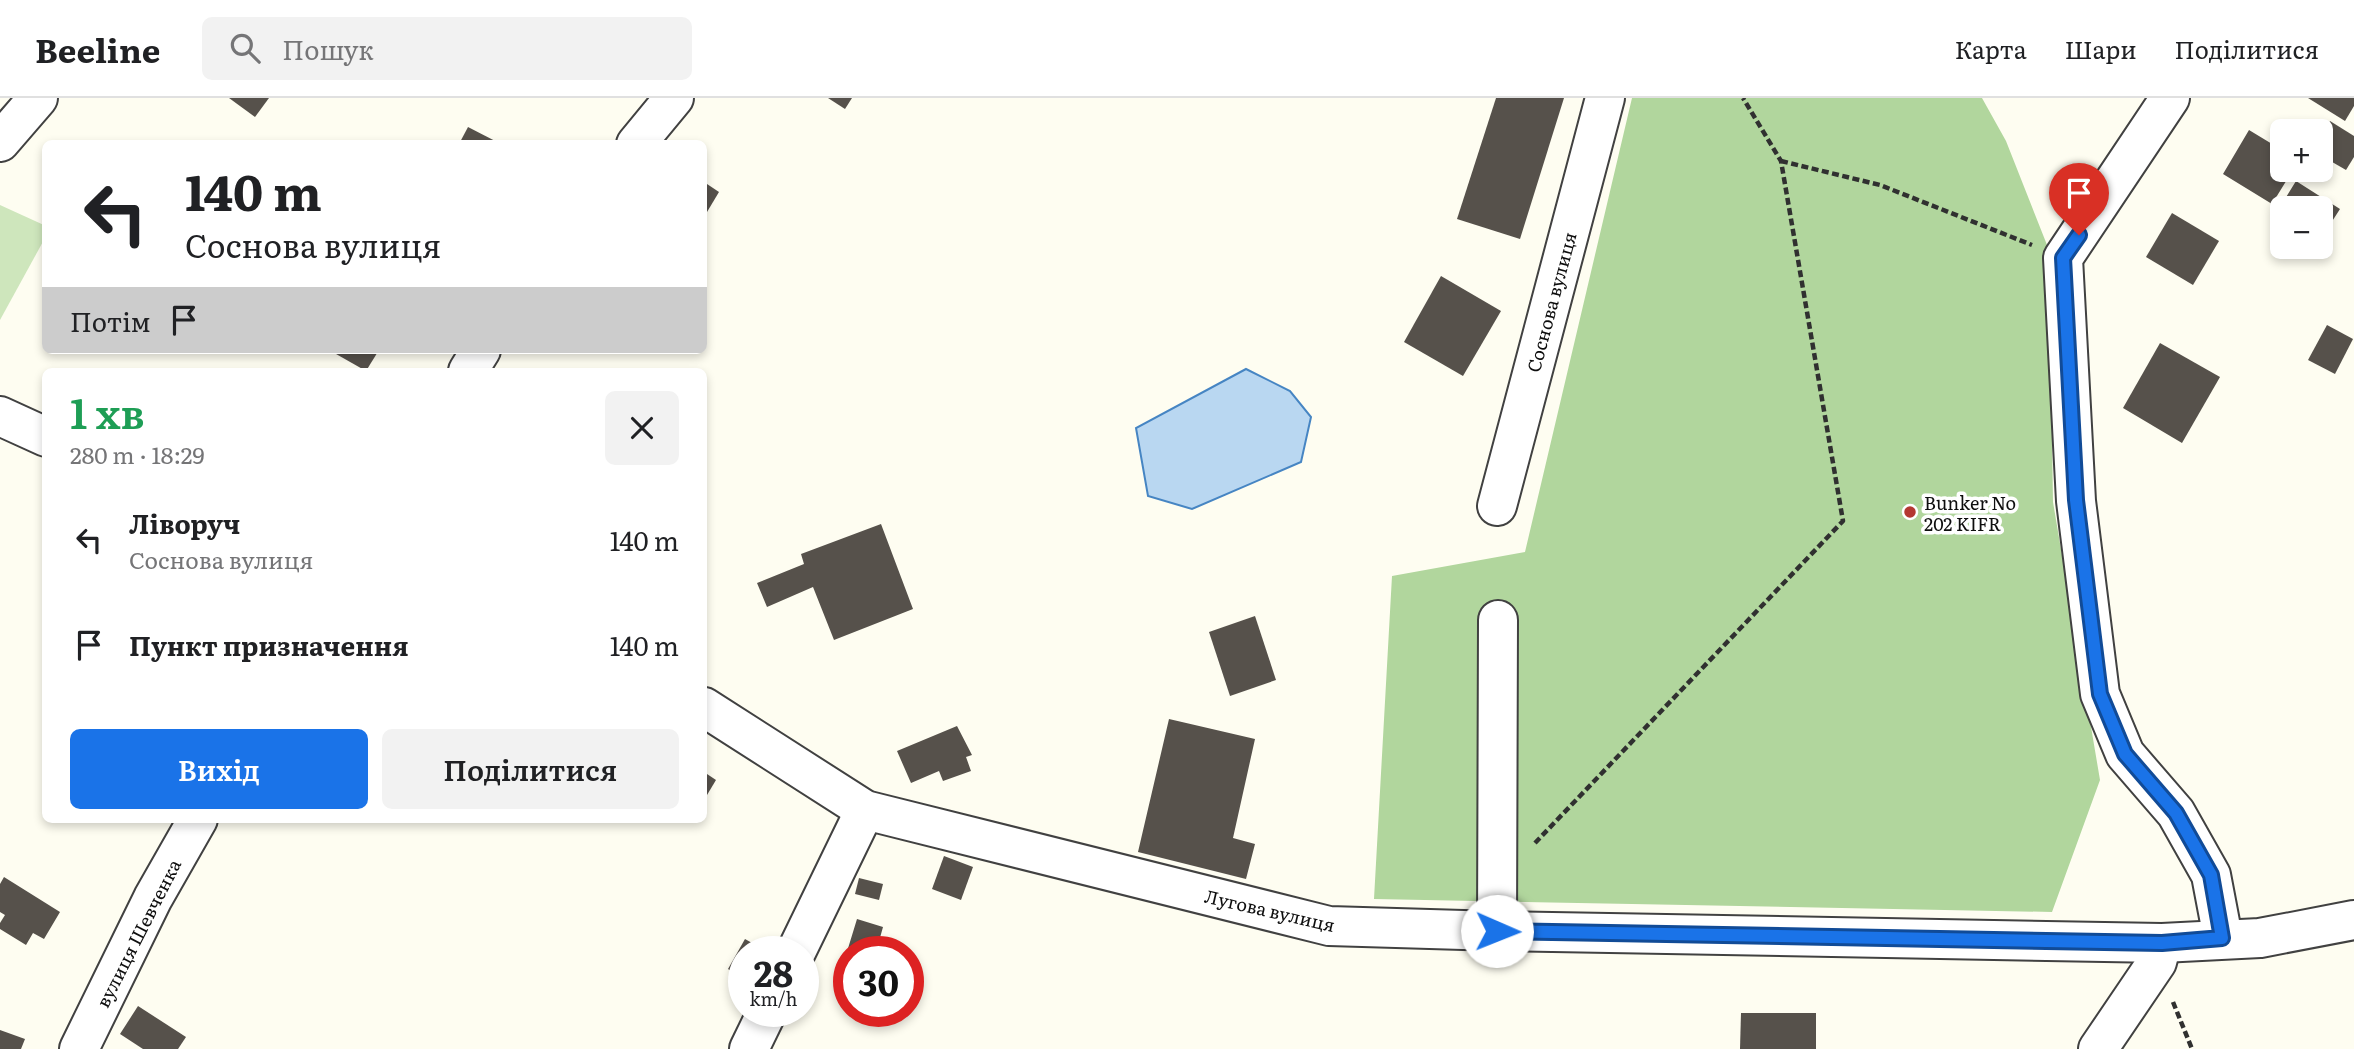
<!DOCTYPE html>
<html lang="uk">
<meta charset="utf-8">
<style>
body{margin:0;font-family:Literata,serif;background:#f2f2f2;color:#202124;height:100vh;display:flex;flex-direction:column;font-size:26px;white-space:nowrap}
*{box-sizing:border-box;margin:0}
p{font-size:23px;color:#757577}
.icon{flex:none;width:38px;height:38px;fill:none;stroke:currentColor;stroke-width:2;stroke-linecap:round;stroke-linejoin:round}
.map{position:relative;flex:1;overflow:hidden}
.sheet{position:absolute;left:42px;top:270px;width:665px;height:455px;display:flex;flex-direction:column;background:#fff;border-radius:10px;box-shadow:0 4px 10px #0003}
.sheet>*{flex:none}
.top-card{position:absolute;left:42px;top:42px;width:665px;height:214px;border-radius:10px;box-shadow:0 4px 10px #0003;background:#fff;color:#202124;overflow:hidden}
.controls{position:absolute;left:2270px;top:21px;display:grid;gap:14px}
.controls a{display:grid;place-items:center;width:63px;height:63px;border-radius:10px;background:#fff;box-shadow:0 4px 10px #0003;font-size:35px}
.speed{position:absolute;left:728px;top:838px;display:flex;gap:14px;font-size:35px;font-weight:700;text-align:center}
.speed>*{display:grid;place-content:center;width:91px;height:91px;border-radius:50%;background:#fff;box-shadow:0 4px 10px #0003;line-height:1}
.speed small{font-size:18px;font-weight:400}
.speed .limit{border:10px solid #d22;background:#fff;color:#111}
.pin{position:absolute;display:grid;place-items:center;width:60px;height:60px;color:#fff;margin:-72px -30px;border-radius:50% 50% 50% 0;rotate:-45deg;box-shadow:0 0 7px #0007}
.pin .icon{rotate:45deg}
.me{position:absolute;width:77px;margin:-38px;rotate:91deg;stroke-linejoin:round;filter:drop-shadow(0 0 5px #0008)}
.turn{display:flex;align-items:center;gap:24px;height:147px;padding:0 28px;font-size:32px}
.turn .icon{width:91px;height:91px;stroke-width:2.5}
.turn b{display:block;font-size:49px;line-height:60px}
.then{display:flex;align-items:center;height:66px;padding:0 28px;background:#0003;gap:14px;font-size:26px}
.round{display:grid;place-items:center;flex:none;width:74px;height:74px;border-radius:10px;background:#f2f2f2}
.headline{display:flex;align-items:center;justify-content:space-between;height:119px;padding:0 28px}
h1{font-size:42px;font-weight:600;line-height:52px;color:#1e9e55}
.action{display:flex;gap:14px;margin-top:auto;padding:14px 28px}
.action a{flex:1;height:80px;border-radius:10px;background:#1a73e8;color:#fff;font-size:28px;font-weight:600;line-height:80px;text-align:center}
.action a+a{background:#f2f2f2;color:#202124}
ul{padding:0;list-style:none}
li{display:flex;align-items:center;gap:21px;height:105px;padding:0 28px}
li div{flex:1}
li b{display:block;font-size:26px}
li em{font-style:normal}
header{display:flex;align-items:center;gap:42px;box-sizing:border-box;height:98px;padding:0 35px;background:#fff;border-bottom:2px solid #e0e0e0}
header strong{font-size:33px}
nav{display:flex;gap:38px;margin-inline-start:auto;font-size:24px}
.search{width:490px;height:63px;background:#f2f2f2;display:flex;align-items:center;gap:18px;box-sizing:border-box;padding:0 24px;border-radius:10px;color:#757577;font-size:26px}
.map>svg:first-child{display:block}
</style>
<header>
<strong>Beeline</strong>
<div class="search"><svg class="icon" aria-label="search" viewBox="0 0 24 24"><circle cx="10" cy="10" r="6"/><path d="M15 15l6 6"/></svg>Пошук</div>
<nav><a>Карта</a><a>Шари</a><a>Поділитися</a></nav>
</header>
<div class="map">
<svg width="2354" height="951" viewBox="0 0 2354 951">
<rect width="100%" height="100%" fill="#fefdf1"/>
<!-- green -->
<path fill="#cee6bc" d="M0,107L46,128L45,140L0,222Z"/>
<!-- forest -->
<path fill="#b1d69d" d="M1632,0H1982L2006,43L2049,152L2053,404L2100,682L2052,814L1374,801L1392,478L1525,454Z"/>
<!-- water -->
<path fill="#b9d7f1" stroke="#4685c3" stroke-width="2" d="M1246,271L1290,293L1311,319L1301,364L1192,411L1148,398L1136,330Z"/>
<!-- building -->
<g fill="#56514b">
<path d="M229,0H269L255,19Z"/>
<path d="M828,0H852L845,11Z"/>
<path d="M1496,0H1564L1520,141L1457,121Z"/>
<path d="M2308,0H2354V8L2345,23Z"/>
<path d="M2330,23L2354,38V59L2346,72L2320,57V40Z"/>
<path d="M468,29L501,46H459Z"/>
<path d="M2249,32L2282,52V72H2293L2272,106L2223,76Z"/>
<path d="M2296,83L2340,111L2320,142V110H2282V117L2277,114Z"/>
<path d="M704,84L719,94L704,119Z"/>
<path d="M2172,115L2219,143L2193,187L2146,159Z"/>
<path d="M1441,178L1501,213L1463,278L1404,244Z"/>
<path d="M2327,227L2353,241L2335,276L2308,262Z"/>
<path d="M2160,245L2220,279L2182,345L2123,310Z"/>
<path d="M329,252H379L366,273Z"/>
<path d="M881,426L913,511L834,542L813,489L767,509L757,485L804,466L801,456Z"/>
<path d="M1255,518L1276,582L1230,598L1209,534Z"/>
<path d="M1169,621L1255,641L1233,740L1255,746L1246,781L1138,754Z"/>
<path d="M957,628L972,657L966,659L971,673L943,683L939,673L911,685L897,653Z"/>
<path d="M704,674L716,682L704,702Z"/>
<path d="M944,758L973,769L961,802L932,791Z"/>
<path d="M4,779L60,814L44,841L33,835L26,847L0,831V825L5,817L0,814V786Z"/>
<path d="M859,780L883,786L879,802L855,796Z"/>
<path d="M857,821L883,829L876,854H849V872L842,870Z"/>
<path d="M745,841L768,854H744V881L728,871Z"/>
<path d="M138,908L186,939L178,951H143L120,936Z"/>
<path d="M1741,915H1816V951H1740Z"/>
<path d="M0,932L25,941L21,951H0Z"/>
</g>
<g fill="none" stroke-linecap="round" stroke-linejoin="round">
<!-- minor casing -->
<g stroke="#414141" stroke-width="42">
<g id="minor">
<path d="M2170,0L2063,160L2076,403L2100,596L2125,656L2176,715L2211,777L2223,840"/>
<path d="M0,44L38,0"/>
<path d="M636,46L674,0"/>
<path d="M468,273L481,252"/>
<path d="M0,318L46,339"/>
<path d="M1497,408L1605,0"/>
<path d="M704,609L865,712L1329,828L1497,833L2162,845L2260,840L2354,822"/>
<path d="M1497,833L1498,522"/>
<path d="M796,854L865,712"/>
<path d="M79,951L153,800L198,721"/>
<path d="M749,951L767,914"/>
<path d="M2098,951L2157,864L2162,845"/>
</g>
</g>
<!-- path -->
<g stroke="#303030" stroke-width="4.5" stroke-dasharray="7 3.5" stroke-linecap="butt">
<path d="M1781,63L1880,87L2032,147"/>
<path d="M1535,745L1843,423L1781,63L1743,0"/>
<path d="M2173,904L2192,951"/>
</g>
<!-- minor -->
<use href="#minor" stroke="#fff" stroke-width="38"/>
</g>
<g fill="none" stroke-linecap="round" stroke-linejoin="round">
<!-- route casing -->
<g stroke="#114b97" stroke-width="18">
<path id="route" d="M1497,833L2162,845L2222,840L2211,777L2176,715L2125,656L2100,596L2076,402L2063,160L2079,137"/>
</g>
<!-- route -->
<use href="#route" stroke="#1a73e8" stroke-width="12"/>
</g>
<!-- markers -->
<circle fill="#b43731" stroke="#fff" stroke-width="2.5" cx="1910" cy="414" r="7"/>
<g text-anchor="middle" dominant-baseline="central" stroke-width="7" stroke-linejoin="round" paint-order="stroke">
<!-- street labels -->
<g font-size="18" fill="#0e0e0e" stroke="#fff">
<text transform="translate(1551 204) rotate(-75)">Соснова вулиця</text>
<text transform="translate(1270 812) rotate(13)">Лугова вулиця</text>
<text transform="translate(138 835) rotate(-63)">вулиця Шевченка</text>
</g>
<!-- poi labels -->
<g font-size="18" fill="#0e0e0e" stroke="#fff" text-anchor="start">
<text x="1924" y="404">Bunker No<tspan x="1924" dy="21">202 KIFR</tspan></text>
</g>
</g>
</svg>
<div class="controls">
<a>+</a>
<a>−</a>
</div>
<div class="speed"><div>28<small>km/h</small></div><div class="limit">30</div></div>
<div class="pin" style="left:2079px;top:137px;background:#d93025"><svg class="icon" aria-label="arrive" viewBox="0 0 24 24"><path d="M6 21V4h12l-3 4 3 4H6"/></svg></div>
<svg class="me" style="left:1497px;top:833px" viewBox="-20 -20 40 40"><circle r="19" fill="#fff"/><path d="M0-13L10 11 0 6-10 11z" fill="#1a73e8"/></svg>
<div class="top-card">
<div class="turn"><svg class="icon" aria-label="left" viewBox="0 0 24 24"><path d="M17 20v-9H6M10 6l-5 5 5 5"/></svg><div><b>140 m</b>Соснова вулиця</div></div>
<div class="then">Потім<svg class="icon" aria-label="arrive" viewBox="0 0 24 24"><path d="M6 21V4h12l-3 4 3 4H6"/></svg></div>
</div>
<section class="sheet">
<div class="headline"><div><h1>1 хв</h1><p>280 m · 18:29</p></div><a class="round"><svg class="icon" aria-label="close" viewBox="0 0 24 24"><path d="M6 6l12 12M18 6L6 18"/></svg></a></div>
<ul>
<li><svg class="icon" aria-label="left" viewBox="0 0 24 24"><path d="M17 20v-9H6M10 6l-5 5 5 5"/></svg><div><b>Ліворуч</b><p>Соснова вулиця</p></div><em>140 m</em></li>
<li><svg class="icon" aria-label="arrive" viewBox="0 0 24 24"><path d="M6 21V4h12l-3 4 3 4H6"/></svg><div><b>Пункт призначення</b></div><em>140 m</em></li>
</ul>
<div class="action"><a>Вихід</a><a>Поділитися</a></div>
</section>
</div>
